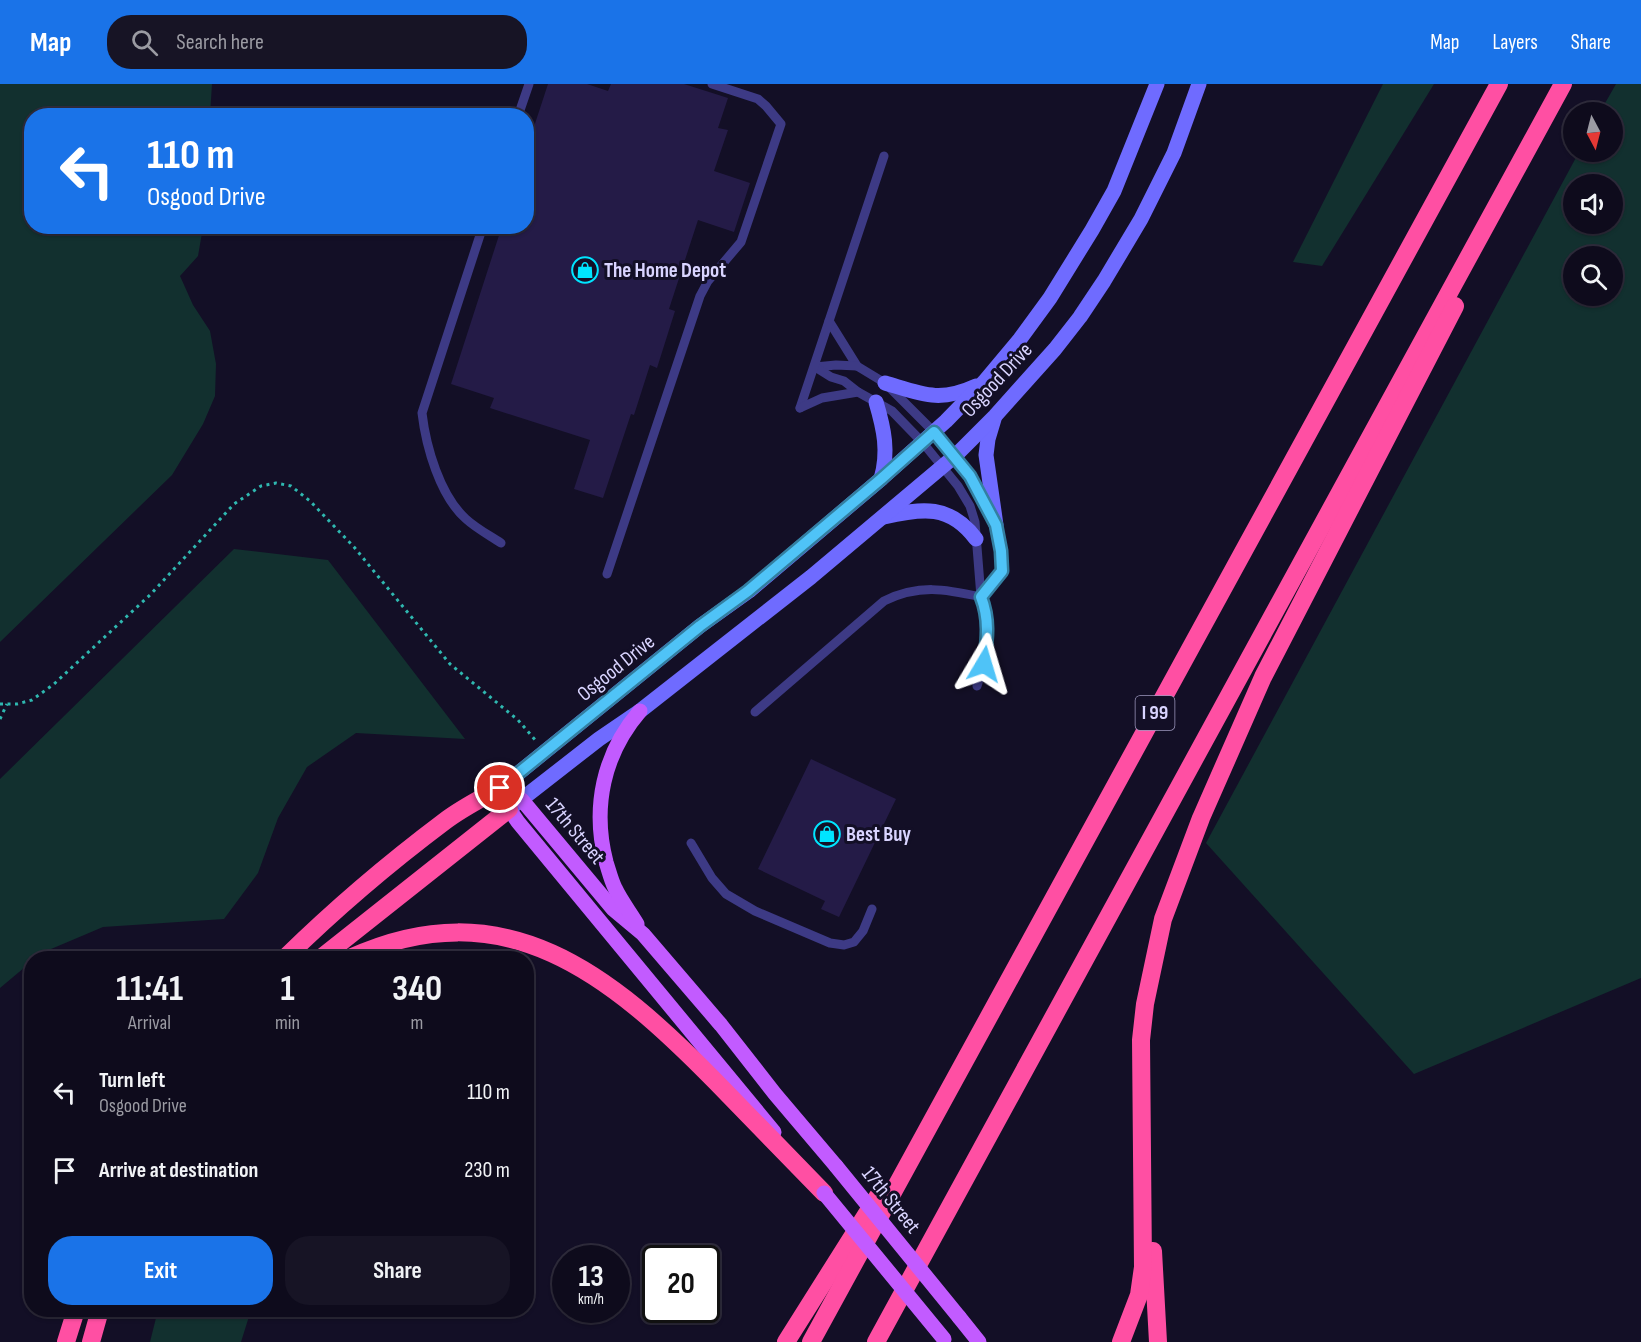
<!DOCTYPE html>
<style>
body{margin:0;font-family:"Sofia Sans Condensed",sans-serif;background:#171425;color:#f1f3f6;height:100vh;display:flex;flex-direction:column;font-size:22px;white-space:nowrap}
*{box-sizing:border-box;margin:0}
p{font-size:20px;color:#9b9ba3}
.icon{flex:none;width:33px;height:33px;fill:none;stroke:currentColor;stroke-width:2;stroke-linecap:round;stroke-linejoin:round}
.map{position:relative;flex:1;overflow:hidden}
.panel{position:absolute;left:24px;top:867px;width:510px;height:366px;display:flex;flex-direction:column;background:#0e0b1c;border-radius:24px;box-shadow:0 2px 4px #0004,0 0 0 2px #2e2b3b}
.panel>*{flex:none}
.top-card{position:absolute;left:24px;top:24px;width:510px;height:126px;border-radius:24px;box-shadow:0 2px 4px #0004,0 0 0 2px #2e2b3b;background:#1a73e8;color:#fff;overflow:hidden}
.needle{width:39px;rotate:173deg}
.buttons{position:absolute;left:1563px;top:18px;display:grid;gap:12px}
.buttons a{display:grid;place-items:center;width:60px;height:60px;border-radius:50%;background:#0e0b1c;box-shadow:0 2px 4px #0004,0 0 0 2px #2e2b3b;font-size:30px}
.speed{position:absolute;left:552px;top:1161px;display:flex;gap:12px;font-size:30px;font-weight:700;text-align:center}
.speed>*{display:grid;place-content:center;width:78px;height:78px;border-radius:50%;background:#0e0b1c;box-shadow:0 2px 4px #0004,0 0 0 2px #2e2b3b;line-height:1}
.speed small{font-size:15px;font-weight:400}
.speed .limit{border:3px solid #111;border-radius:9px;background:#fff;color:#111}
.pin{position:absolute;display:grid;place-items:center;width:51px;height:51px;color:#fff;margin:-26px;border:3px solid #fff;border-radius:50%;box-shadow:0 2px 6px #0007}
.me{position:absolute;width:66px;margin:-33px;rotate:7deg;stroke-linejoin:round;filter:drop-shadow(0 0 4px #0008)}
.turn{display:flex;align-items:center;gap:21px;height:126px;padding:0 24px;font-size:27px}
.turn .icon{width:78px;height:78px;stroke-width:2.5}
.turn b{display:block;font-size:42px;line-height:51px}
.eta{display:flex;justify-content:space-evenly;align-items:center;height:102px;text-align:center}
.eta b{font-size:36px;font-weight:700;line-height:42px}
.button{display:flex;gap:12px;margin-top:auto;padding:12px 24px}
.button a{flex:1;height:69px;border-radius:24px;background:#1a73e8;color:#fff;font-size:24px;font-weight:700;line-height:69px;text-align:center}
.button a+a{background:#171425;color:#f1f3f6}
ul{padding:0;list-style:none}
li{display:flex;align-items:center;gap:18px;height:78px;padding:0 24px}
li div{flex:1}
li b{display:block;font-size:22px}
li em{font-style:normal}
header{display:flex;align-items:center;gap:36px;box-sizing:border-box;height:84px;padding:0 30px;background:#1a73e8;color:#fff}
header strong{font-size:28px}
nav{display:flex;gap:33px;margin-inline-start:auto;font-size:21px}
.search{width:420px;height:54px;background:#171425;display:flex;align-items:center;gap:15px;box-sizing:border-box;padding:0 21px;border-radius:24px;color:#9b9ba3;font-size:22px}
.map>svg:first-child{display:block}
</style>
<header>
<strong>Map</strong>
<div class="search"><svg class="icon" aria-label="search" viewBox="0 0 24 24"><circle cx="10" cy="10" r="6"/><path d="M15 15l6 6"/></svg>Search here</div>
<nav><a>Map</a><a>Layers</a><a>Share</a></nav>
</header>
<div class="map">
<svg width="1641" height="1258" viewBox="0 0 1641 1258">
<rect width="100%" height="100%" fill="#130f26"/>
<!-- green -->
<g fill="#12302f" fill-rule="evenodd">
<path d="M0,0H212L210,31L32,32V142L203,143L198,172L180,192L193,221L210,247L216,280L215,312L203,340L172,391L0,558Z"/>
<path d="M1383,0H1434L1322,182L1293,178Z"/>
<path d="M1616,0H1641V894L1414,990L1206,759L1579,68H1612V28H1600ZM1574,100H1612V140H1574ZM1574,172H1612V212H1574Z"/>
<path d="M234,465L328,476L465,655L356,649L307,683L278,734L258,789L224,835L103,843L44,868L36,874H32L31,878L0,904V695Z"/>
<path d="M158,1226H251L241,1258H150Z"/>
</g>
<!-- building -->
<g fill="#241b47">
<path d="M548,0H587L608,7L611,0H684L728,14L718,44L728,46L714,87L750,99L734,148L698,136L669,225L675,227L657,284L650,281L634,331L631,330L603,414L574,405L590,356L490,324L494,314L451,300L502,142H526V67Z"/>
<path d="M811,675L896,715L839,833L821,825L825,817L758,785Z"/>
</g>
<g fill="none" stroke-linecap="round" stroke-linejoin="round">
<!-- path -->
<g stroke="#2fb8b0" stroke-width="3" stroke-dasharray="3 4.5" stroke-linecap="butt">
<path d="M0,620H17L32,616L54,600L151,510L234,420L261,402L276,399L291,402L310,417L354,463L450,580L518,636L537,658"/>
<path d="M0,635L7,620"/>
</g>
<!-- service -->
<g stroke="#3d3a85" stroke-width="9">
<path d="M518,32L529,0"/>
<path d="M483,142L422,329C426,363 440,412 466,435C477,445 489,451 501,459"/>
<path d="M829,237L857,282"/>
<path d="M815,283L836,281L857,282L885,299L934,348L970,392L996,441L1001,467L1002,487L981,513"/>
<path d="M815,283L831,293L844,297L858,308L892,327L923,359L958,402L970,422L975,438L981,513"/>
<path d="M800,324L884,72"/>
<path d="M800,324L822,314L858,308"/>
<path d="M607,490L700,212L708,197L741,158L781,40L766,22L758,15L712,0"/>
<path d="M755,628L884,517C919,500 945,505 981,513C993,543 987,572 977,602"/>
<path d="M691,759L712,794L726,810L755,827L830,859L844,861L854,858L863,847L872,825"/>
</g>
<!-- secondary -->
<g stroke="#6f6bff" stroke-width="15">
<path d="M885,299C922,310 939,319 976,302"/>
<path d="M876,318C884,345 889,368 881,395"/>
<path d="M994,335L988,355L986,371L996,441"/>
<path d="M884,433C922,424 950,420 976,455"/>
<path d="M500,704L700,542L749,507L881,395L946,337L984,298L1020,255L1050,214L1092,146L1114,107L1157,0"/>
<path d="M513,722L599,655L640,627L811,493L955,372L995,332L1055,265L1080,233L1104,197L1141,135L1174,69L1199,0"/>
</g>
<!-- primary -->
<g stroke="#c25bff" stroke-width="15">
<path d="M500,704L509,725L518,738L774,1048"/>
<path d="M500,704L522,716L613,825L643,850L721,941L775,1010L836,1082"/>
<path d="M637,840C630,828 621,817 615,804C611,796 609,787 606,778C592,724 603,670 640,627"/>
<path d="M959,1233L979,1258"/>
</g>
<!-- motorway -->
<g stroke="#ff4fa3" stroke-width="18">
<path d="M285,874C335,825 389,779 445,737C462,724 482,714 500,704"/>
<path d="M321,874L509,725"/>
<path d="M350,874C505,803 611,891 716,998C752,1035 788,1072 824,1109"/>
<path d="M1153,1167L1158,1258"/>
<path d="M66,1258L76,1226"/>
<path d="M91,1258L100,1226"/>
<path d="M786,1258L878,1112"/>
<path d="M811,1258C1038,838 1271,420 1499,0"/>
<path d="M876,1258L1563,0"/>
<path d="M1121,1258L1139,1211L1143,1183L1141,956L1145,920L1163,835L1201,734L1263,593L1455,222"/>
</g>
<!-- primary-bridge -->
<g stroke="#c25bff" stroke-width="15">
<path d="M836,1082L959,1233"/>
<path d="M824,1109L944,1255"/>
</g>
</g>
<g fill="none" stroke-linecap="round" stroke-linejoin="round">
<!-- route casing -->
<g stroke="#337fa1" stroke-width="15">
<path id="route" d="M500,704L700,542L748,507L881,395L934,348L970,392L996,441L1001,467L1002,487L981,513C990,536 987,556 984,580"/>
</g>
<!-- route -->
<use href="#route" stroke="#4fc3f7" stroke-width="10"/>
</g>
<!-- icons -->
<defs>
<g id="shop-ring" transform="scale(1.35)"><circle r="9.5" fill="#130f26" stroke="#00e5ff" stroke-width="1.5"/><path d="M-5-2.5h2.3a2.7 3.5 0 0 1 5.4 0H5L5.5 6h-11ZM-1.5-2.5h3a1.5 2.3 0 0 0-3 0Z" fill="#00e5ff"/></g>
</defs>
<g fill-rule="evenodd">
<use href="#shop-ring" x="585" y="186"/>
<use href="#shop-ring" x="827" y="750"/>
</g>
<g text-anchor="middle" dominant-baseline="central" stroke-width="6" stroke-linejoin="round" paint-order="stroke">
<!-- shield labels -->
<rect fill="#130f26" stroke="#9e99be" stroke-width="1.5" x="1135.5" y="612" width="39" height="34" rx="4.5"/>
<g font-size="20" font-weight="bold" fill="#d9d4ff">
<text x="1155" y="629">I 99</text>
</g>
<!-- poi labels -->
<g font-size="21" font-weight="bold" fill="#d9d4ff" stroke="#130f26" text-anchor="start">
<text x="604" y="186">The Home Depot</text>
<text x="846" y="750">Best Buy</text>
</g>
<!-- street labels -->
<g font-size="21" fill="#d9d4ff" stroke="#130f26">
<text transform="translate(997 296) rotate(-47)">Osgood Drive</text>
<text transform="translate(616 584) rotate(-39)">Osgood Drive</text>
<text transform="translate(575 747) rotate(50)">17th Street</text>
<text transform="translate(891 1116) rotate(51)">17th Street</text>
</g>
</g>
</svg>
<div class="buttons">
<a><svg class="needle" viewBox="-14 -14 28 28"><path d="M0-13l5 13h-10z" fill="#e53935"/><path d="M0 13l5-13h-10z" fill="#9b9ba3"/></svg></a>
<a><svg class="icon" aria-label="sound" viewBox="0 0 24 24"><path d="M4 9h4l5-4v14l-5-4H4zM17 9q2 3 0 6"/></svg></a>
<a><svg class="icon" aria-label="search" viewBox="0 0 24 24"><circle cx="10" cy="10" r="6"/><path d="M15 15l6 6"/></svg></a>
</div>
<div class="speed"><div>13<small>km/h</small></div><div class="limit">20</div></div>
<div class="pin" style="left:500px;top:704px;background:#d93025"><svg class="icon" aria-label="arrive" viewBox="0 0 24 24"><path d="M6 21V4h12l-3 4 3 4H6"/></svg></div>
<svg class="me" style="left:984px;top:580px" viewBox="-20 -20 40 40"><path d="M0-17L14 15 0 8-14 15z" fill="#4fc3f7" stroke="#fff" stroke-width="4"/></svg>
<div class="top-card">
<div class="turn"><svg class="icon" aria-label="left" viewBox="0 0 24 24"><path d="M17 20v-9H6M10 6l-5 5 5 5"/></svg><div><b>110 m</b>Osgood Drive</div></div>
</div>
<section class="panel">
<div class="eta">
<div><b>11:41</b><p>Arrival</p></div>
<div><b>1</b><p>min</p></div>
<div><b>340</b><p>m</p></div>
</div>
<ul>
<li><svg class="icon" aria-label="left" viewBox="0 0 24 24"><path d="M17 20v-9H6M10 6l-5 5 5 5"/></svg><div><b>Turn left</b><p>Osgood Drive</p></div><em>110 m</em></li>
<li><svg class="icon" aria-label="arrive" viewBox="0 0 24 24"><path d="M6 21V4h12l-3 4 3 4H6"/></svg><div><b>Arrive at destination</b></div><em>230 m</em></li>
</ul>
<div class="button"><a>Exit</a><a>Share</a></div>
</section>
</div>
